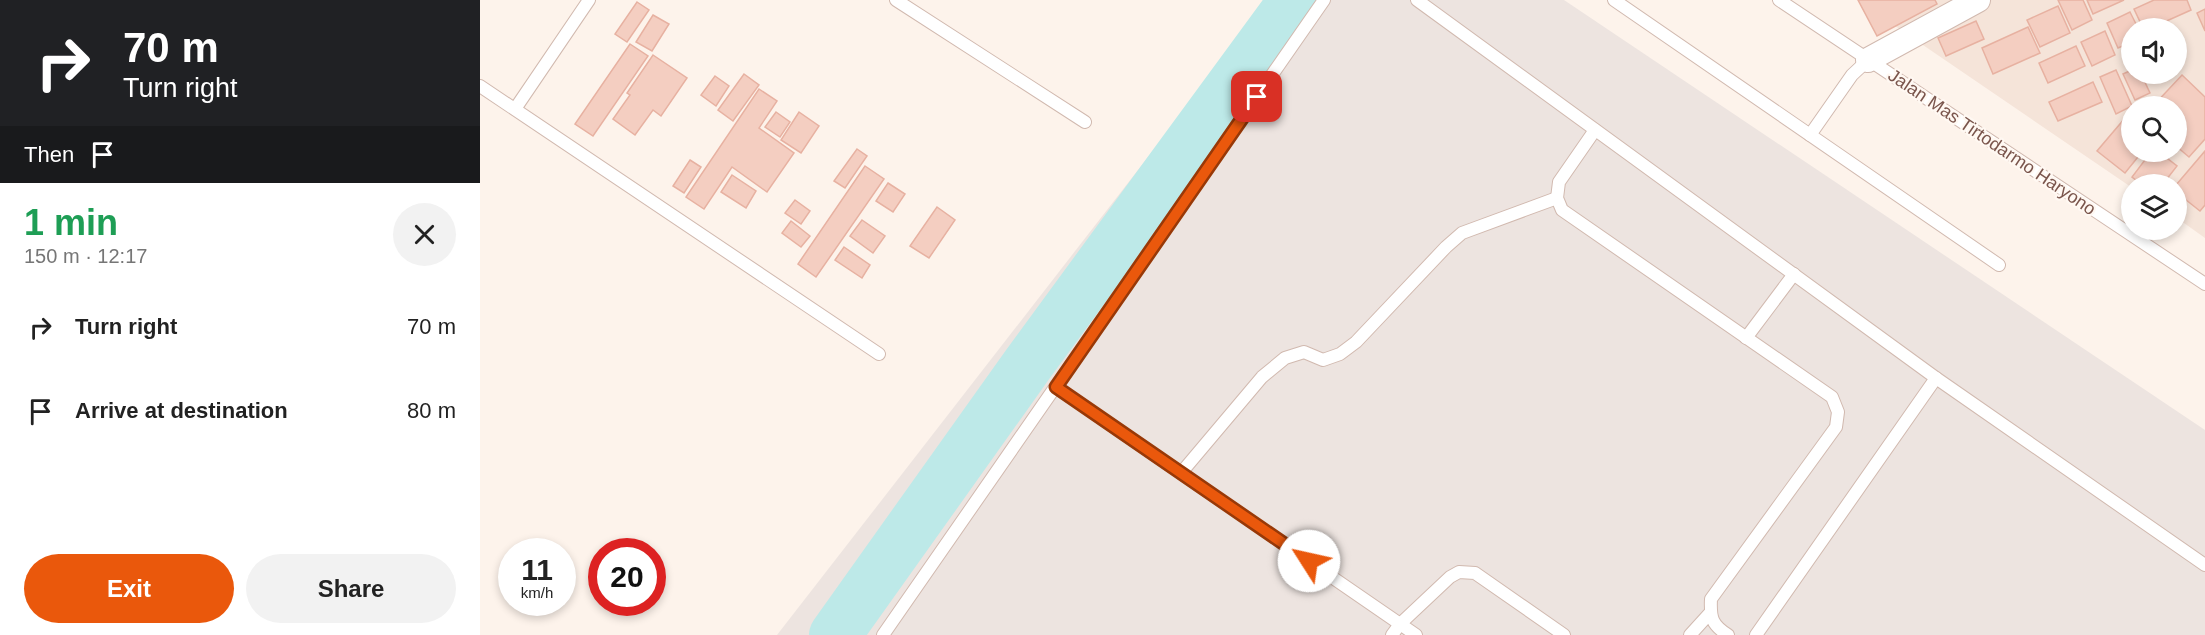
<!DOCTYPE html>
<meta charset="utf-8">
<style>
body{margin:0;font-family:Helvetica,sans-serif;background:#f2f2f2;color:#222;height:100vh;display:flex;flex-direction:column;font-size:22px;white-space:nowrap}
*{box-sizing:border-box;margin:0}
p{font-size:20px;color:#767676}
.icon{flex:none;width:33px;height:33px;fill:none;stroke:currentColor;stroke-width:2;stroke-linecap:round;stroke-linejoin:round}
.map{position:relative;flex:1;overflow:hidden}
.details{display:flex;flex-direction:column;background:#fff;width:480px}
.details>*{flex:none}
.guide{background:#202124;color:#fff;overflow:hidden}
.fabs{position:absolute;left:1641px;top:18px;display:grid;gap:12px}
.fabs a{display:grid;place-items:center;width:66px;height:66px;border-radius:50%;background:#fff;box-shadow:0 3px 9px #0003;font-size:30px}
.speed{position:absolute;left:18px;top:538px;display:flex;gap:12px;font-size:30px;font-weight:700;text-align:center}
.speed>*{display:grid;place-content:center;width:78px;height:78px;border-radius:50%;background:#fff;box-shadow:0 3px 9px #0003;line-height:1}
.speed small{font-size:15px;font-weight:400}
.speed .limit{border:9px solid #d22;background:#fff;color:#111}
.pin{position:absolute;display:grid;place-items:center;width:51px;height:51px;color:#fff;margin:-26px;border-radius:12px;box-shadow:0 3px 9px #0006}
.me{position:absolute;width:66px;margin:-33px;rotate:305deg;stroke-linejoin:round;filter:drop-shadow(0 0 4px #0008)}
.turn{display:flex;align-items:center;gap:21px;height:126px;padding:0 24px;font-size:27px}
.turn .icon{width:78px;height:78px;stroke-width:2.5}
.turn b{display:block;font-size:42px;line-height:51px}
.then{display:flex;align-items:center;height:57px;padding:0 24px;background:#0003;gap:12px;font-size:22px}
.round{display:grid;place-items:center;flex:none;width:63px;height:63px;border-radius:32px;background:#f2f2f2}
.head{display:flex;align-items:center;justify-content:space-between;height:102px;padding:0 24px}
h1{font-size:36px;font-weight:700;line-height:45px;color:#1e9e55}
.button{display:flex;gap:12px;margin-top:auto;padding:12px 24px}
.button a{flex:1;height:69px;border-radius:36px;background:#ea580c;color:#fff;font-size:24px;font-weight:700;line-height:69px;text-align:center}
.button a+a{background:#f2f2f2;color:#222}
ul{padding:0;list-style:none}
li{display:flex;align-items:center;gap:18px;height:84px;padding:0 24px}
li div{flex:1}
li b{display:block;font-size:22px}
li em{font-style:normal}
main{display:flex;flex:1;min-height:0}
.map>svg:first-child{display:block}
</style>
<main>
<section class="details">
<div class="guide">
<div class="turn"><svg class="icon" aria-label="right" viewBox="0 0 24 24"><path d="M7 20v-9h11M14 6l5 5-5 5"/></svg><div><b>70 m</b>Turn right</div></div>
<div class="then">Then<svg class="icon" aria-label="arrive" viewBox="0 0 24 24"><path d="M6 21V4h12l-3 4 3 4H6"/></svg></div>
</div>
<div class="head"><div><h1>1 min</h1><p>150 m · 12:17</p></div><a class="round"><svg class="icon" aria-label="close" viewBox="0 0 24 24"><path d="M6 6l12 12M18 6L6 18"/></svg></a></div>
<ul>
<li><svg class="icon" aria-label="right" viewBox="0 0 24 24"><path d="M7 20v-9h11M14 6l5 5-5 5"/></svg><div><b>Turn right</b></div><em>70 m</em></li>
<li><svg class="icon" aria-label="arrive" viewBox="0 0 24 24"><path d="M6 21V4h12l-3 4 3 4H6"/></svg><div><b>Arrive at destination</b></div><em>80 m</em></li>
</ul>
<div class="button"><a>Exit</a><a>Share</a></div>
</section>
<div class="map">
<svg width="1725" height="635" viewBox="0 0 1725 635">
<rect width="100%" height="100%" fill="#fdf3eb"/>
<!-- residential -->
<path fill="#f5e4d9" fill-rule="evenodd" d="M1377,0H1725V238L1697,218L1696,184H1652L1651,187ZM1652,28H1696V74H1652ZM1652,106H1696V152H1652Z"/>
<!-- industrial -->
<path fill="#ede4e0" d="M790,0H1084L1725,430V635H297Z"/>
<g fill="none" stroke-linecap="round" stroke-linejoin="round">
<!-- river -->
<path stroke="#bde9e8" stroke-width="52" d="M355,635L548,364L815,0"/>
</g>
<!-- building -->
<g fill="#f4cec1" stroke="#e7b1a1" stroke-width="1.5">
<path d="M1378,0H1455L1457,4L1397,36Z"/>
<path d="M1578,0H1603L1612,20L1592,30Z"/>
<path d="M1607,0H1644L1613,14Z"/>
<path d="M1674,0H1707L1711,10L1671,28H1663L1654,9Z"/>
<path d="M157,2L169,10L147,42L135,34Z"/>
<path d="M1578,6L1590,33L1560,47L1547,20Z"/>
<path d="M1725,9V31L1717,13Z"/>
<path d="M1650,12L1658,28H1652V42L1638,48L1627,23Z"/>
<path d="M173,15L189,24L172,51L156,42Z"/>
<path d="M1496,21L1504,39L1466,56L1458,38Z"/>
<path d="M1548,27L1560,53L1513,74L1502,48Z"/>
<path d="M1625,31L1635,55L1612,66L1601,42Z"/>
<path d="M150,44L168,56L113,136L95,124Z"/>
<path d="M1596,46L1605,66L1568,83L1559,63Z"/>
<path d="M173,55L207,78L181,116L173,110L155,135L133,119L150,95L147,93Z"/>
<path d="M1636,70L1652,106L1636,114L1620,77Z"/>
<path d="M1652,70V74H1661L1670,93L1655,100L1643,74Z"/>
<path d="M264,74L279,85L253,121L238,110Z"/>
<path d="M1668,74H1690L1672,82Z"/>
<path d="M1702,75L1725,97V139L1709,157L1696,146V106H1673Z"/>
<path d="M235,76L249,86L236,106L221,95Z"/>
<path d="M1613,82L1622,102L1578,121L1569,102Z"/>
<path d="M279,89L297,101L279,128L314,153L287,192L252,167L224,209L206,197Z"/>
<path d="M296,112L310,122L300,137L285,127Z"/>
<path d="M319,112L339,126L321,153L301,140Z"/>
<path d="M1645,118L1652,123V152H1662L1645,173L1617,151Z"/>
<path d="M377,149L387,156L365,188L354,181Z"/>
<path d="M1725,151V205L1720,211L1696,192V185Z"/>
<path d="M1671,152H1679L1697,166L1683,184H1661L1652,177Z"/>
<path d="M210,160L221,167L204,193L193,186Z"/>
<path d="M385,166L404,179L336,277L318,264Z"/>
<path d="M252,175L276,191L266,208L241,192Z"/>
<path d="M408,183L425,194L413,212L396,201Z"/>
<path d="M315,200L330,211L321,224L305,213Z"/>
<path d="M457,207L475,220L449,258L430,246Z"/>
<path d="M382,220L405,236L393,253L370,236Z"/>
<path d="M311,221L330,236L321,247L302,233Z"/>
<path d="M364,247L390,265L382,278L355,260Z"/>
</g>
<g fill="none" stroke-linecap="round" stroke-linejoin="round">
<!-- lane casing -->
<g stroke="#d1b9af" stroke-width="14">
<g id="lane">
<path d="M416,0L605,122"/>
<path d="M937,0L1456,378L1725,565"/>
<path d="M1134,0L1519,265"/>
<path d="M1299,0L1725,284"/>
<path d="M0,86L399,354"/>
<path d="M35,109L109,0"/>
<path d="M1115,130L1079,182L1077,198L1082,210L1352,397L1358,412L1356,427L1231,599C1230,618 1232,625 1248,635"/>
<path d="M1330,135L1372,75L1388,60"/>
<path d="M1266,338L1314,274"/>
<path d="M576,387L936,635"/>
<path d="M701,473L782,377L805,358L824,352L843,360L860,354L876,342L966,247L982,233L1077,198"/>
<path d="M403,635L844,0"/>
<path d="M912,635L920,624L970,577L979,572L995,573L1084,635"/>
<path d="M1210,635L1230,613"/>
<path d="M1276,635L1456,378"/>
</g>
</g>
<!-- street casing -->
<g stroke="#d1b9af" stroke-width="26">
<path id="street" d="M1388,60L1498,0"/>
</g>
<!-- lane -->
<use href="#lane" stroke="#fff" stroke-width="12"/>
<!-- street -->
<use href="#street" stroke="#fff" stroke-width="24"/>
</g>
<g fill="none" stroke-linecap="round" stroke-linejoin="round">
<!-- route casing -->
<g stroke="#983908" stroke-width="15">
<path id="route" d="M777,97L576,387L829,561"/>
</g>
<!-- route -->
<use href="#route" stroke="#ea580c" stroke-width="10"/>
</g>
<g text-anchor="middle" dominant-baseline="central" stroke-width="4.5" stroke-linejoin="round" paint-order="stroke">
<!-- street labels -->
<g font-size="18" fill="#7a554c" stroke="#fff8f2">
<text transform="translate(1512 142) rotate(34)">Jalan Mas Tirtodarmo Haryono</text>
</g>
</g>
</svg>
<div class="fabs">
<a><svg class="icon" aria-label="sound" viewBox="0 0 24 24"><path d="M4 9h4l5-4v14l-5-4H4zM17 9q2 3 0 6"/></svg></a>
<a><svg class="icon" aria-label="search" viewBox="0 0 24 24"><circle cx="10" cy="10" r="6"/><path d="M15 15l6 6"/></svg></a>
<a><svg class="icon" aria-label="layers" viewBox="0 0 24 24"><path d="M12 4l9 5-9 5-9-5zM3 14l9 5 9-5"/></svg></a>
</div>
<div class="speed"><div>11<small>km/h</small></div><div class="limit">20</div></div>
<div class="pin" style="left:777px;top:97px;background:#d93025"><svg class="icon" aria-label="arrive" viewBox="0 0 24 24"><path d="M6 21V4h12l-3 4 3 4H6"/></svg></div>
<svg class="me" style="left:829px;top:561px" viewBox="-20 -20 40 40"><circle r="19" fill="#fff"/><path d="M0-13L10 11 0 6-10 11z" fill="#ea580c"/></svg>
</div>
</main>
